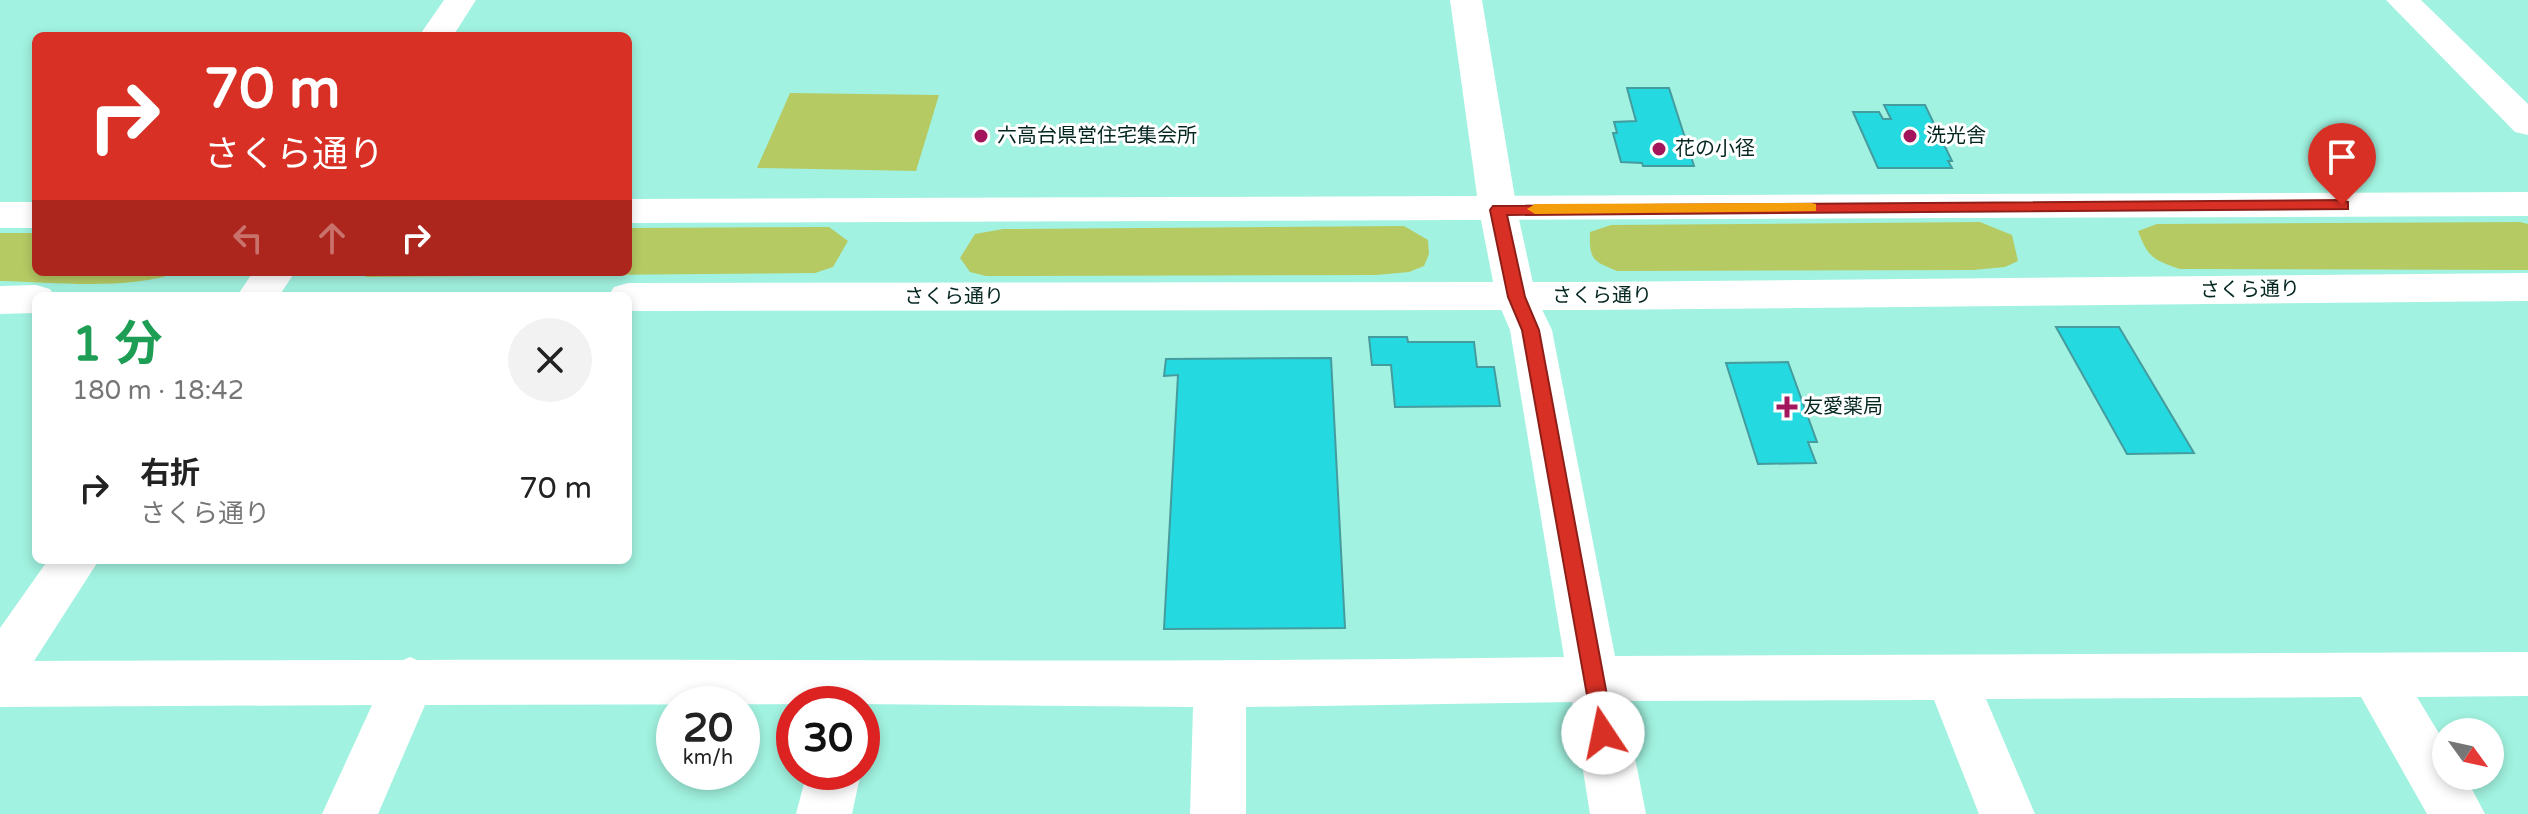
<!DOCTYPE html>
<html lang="ja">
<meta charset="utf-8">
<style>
body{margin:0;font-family:"Varela Round","Noto Sans JP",sans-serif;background:#f2f2f2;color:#222;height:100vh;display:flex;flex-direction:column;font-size:30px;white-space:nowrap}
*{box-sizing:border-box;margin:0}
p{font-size:26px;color:#767676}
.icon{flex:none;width:44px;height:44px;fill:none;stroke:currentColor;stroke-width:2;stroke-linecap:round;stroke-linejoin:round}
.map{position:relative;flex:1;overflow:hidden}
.sheet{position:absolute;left:32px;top:292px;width:600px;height:272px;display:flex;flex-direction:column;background:#fff;border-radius:12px;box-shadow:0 4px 12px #0003}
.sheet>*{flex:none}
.hud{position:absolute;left:32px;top:32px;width:600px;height:244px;border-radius:12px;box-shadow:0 4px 12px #0003;background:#d93025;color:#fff;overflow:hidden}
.needle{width:52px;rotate:123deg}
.tools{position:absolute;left:2432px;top:718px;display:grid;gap:16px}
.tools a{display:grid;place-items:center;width:72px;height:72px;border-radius:50%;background:#fff;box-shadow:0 4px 12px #0003;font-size:40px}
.speed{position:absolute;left:656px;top:686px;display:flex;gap:16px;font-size:40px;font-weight:700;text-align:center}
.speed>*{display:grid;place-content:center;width:104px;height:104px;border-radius:50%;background:#fff;box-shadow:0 4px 12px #0003;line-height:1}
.speed small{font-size:20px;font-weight:400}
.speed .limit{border:12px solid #d22;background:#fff;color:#111}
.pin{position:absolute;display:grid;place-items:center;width:68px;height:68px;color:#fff;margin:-82px -34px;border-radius:50% 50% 50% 0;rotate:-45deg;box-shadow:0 0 8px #0007}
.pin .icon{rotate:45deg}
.me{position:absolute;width:88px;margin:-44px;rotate:349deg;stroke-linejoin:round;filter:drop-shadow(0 0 6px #0008)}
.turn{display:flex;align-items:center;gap:28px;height:168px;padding:0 40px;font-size:36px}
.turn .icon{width:104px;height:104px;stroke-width:2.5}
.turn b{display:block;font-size:56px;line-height:68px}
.lanes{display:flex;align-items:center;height:76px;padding:0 40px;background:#0003;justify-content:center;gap:40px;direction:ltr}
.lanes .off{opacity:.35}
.round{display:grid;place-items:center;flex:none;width:84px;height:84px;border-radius:42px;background:#f2f2f2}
.headline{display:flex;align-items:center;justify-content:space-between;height:136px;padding:0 40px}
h1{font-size:48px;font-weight:700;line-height:60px;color:#1e9e55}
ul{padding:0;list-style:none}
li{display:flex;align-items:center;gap:24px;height:120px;padding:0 40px}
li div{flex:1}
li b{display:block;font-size:30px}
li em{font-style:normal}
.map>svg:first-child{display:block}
</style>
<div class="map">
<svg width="2528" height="814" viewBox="0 0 2528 814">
<rect width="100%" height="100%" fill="#a1f2e0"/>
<!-- green -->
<g fill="#b6ca64">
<path d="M790,93L939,95L916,171L757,168Z"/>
<path d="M1980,222L2012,235L2018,261L2005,267L1973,270L1617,271C1593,261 1589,260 1590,232L1611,225Z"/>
<path d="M2520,222L2528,224V270L2180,269C2154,260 2148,258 2138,231L2157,224Z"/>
<path d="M1404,226L1428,240L1429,254L1424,266L1409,272L1376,275L986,276L970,272L960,258L975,234L1003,229Z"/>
<path d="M829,227L848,241L833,267L815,273L366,277L362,272H628V228Z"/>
<path d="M0,233H36V272H179C127,291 55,282 0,281Z"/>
</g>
<!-- building -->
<g fill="#24d9df" stroke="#459c9f" stroke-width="2">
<path d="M1627,88H1669L1694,166H1643L1642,163L1621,162L1613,133H1617L1614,122L1636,121Z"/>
<path d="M1884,105H1925L1952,161H1948L1952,168H1878L1853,112H1879L1883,119H1891Z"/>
<path d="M2056,327H2119L2194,453L2127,454Z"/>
<path d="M1369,337H1407L1408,342H1474L1477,367H1494L1500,406L1395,407L1391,365H1372Z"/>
<path d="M1331,358L1345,628L1164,629L1178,375L1164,376L1166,359Z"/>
<path d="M1788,362L1817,442H1808L1816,463L1758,464L1726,363Z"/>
</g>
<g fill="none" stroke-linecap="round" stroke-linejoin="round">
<!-- minor -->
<g fill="#fff" fill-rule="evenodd">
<path d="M1450,0H1482L1517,210L1536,297L1552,330L1615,656L2528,652V696L2417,697L2446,745V776H2465L2485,814H2427L2361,697L1986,699L2035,814H1979L1934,700L1624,701L1646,814H1590L1572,702L1246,707V814H1190L1193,707L854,704L425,705L378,814H322L372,705L0,707V661L403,660L410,657L417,660C799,659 1182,663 1564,657L1510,330L1496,297L1479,210Z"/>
<path d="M807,772H861L852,814H796Z"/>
</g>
<!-- tertiary -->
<g fill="#fff" fill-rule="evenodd">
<path d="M444,0H476L453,36H419Z"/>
<path d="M2386,0H2421L2528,104V135L2515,132Z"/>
<path d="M2528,192V216L628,223V199Z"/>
<rect x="0" y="202" width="36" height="26"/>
<path d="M253,272H295L279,296H237Z"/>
<path d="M2528,273V301L1587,310L628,311V296H608L614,287L628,283L1587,282Z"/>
<path d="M36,285L50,289L55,296H36V313L0,314V286Z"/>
<path d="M48,560H99L18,686L0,692V628Z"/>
</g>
</g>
<!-- route -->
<path fill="#d93025" stroke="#8d1f18" stroke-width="2" d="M2342,200L2348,202V209L1507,215L1525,297L1539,330L1614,733L1611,740L1603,743L1595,740L1522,330L1508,297L1490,210L1493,206Z"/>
<!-- slow -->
<path fill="#f59e0b" d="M1811,203L1816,204V211L1535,214L1527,209L1535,204Z"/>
<!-- markers -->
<g fill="#a4165b" stroke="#fff" stroke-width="3">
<circle cx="981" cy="136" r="8"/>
<circle cx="1910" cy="136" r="8"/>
<circle cx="1659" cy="149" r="8"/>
<path d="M1783 395h8v8h8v8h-8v8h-8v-8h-8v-8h8z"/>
</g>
<g text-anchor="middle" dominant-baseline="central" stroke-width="6" stroke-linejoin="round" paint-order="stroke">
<!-- poi labels -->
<g font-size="20" fill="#032620" stroke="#fff" text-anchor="start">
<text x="997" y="136">六高台県営住宅集会所</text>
<text x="1926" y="136">洗光舎</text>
<text x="1675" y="149">花の小径</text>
<text x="1803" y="407">友愛薬局</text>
</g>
<!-- street labels -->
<g font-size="20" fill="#032620" stroke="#fff">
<text transform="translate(2250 290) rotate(-1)">さくら通り</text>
<text x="1602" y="296">さくら通り</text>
<text x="954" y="297">さくら通り</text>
</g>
</g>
</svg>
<div class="tools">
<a><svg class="needle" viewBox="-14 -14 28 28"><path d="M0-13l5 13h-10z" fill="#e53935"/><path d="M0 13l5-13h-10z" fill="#767676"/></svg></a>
</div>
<div class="speed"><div>20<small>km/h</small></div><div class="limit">30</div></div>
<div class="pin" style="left:2342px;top:205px;background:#d93025"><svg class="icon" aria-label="arrive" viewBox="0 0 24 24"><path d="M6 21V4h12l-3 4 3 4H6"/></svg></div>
<svg class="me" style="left:1603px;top:733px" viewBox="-20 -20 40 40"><circle r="19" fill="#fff"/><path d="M0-13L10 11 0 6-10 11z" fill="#d93025"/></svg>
<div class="hud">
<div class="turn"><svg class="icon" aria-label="right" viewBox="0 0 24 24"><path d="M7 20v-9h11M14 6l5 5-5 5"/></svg><div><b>70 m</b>さくら通り</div></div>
<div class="lanes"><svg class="icon off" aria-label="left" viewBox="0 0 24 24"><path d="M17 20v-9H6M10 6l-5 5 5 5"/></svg><svg class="icon off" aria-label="ahead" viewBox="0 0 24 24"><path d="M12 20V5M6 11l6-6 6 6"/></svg><svg class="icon" aria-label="right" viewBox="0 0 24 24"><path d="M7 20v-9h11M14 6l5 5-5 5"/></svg></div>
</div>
<section class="sheet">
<div class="headline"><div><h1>1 分</h1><p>180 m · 18:42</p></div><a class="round"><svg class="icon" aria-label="close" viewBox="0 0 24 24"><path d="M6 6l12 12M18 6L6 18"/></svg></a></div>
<ul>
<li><svg class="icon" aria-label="right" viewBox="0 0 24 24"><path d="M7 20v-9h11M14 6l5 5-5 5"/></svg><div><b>右折</b><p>さくら通り</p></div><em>70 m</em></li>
</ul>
</section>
</div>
